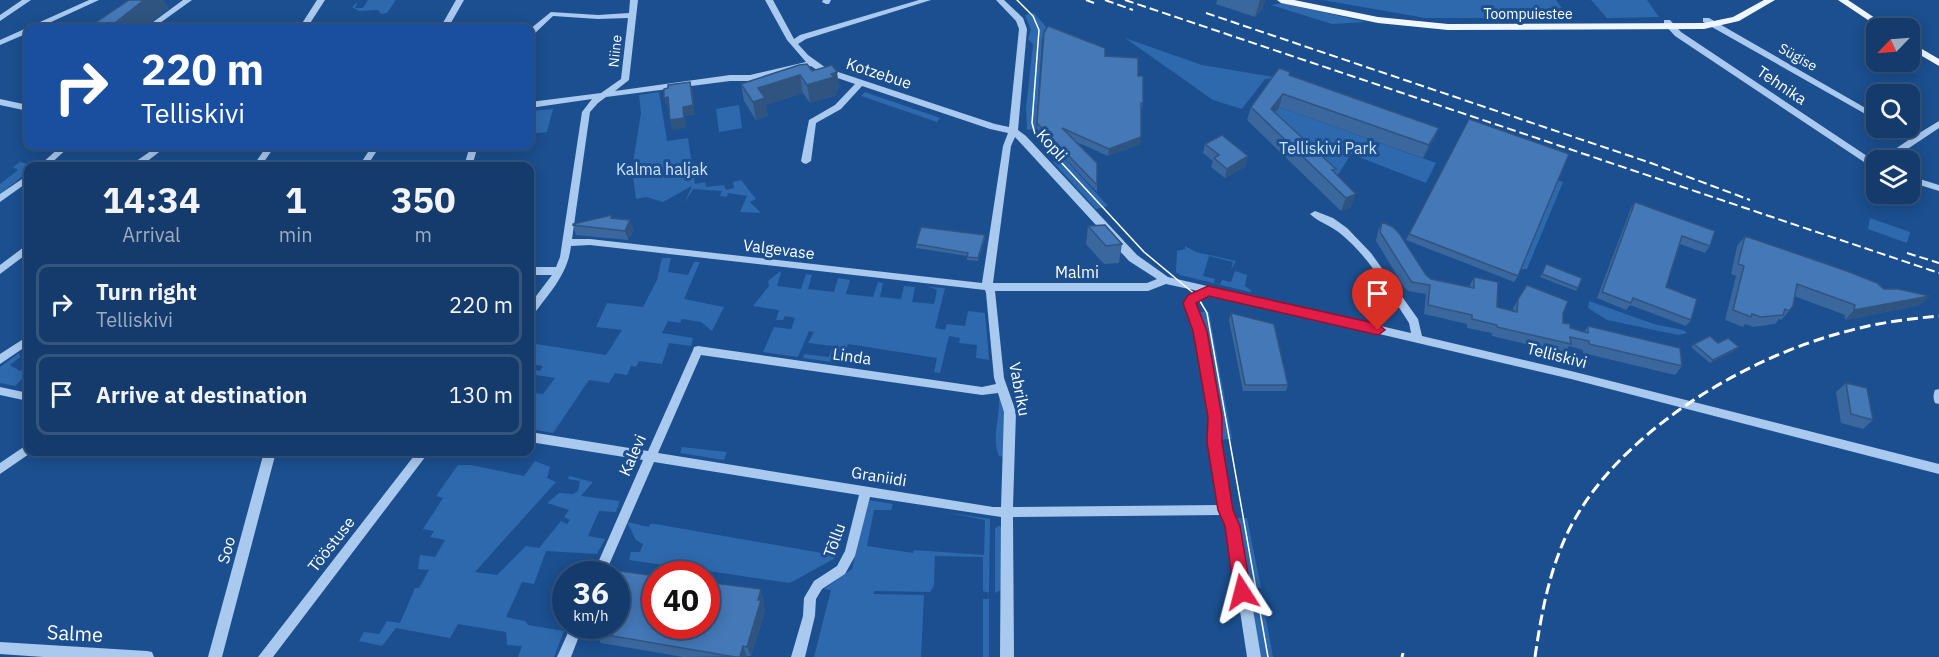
<!DOCTYPE html>
<meta charset="utf-8">
<style>
body{margin:0;font-family:"IBM Plex Sans",sans-serif;background:#214673;color:#f1f3f6;height:100vh;display:flex;flex-direction:column;font-size:22px;white-space:nowrap}
*{box-sizing:border-box;margin:0}
p{font-size:20px;color:#9dadc1}
.icon{flex:none;width:33px;height:33px;fill:none;stroke:currentColor;stroke-width:2;stroke-linecap:round;stroke-linejoin:round}
.map{position:relative;flex:1;overflow:hidden}
.drawer{position:absolute;left:24px;top:162px;width:510px;height:294px;display:flex;flex-direction:column;background:#143b6b;border-radius:12px;box-shadow:0 3px 15px #0003,0 0 0 2px #33557e}
.drawer>*{flex:none}
.banner{position:absolute;left:24px;top:24px;width:510px;height:126px;border-radius:12px;box-shadow:0 3px 15px #0003,0 0 0 2px #33557e;background:#1a4fa0;color:#fff;overflow:hidden}
.needle{width:39px;rotate:245deg}
.controls{position:absolute;left:1866px;top:18px;display:grid;gap:12px}
.controls a{display:grid;place-items:center;width:54px;height:54px;border-radius:12px;background:#143b6b;box-shadow:0 3px 15px #0003,0 0 0 2px #33557e;font-size:30px}
.speed{position:absolute;left:552px;top:561px;display:flex;gap:12px;font-size:30px;font-weight:700;text-align:center}
.speed>*{display:grid;place-content:center;width:78px;height:78px;border-radius:50%;background:#143b6b;box-shadow:0 3px 15px #0003,0 0 0 2px #33557e;line-height:1}
.speed small{font-size:15px;font-weight:400}
.speed .limit{border:9px solid #d22;background:#fff;color:#111}
.pin{position:absolute;display:grid;place-items:center;width:51px;height:51px;color:#fff;margin:-62px -26px;border-radius:50% 50% 50% 0;rotate:-45deg;box-shadow:0 0 6px #0007}
.pin .icon{rotate:45deg}
.me{position:absolute;width:66px;margin:-33px;rotate:351deg;stroke-linejoin:round;filter:drop-shadow(0 0 4px #0008)}
.turn{display:flex;align-items:center;gap:21px;height:126px;padding:0 18px;font-size:27px}
.turn .icon{width:78px;height:78px;stroke-width:2.5}
.turn b{display:block;font-size:42px;line-height:51px}
.eta{display:flex;justify-content:space-evenly;align-items:center;height:102px;text-align:center}
.eta b{font-size:36px;font-weight:800;line-height:42px}
ul{padding:0;list-style:none}
li{display:flex;align-items:center;gap:18px;height:81px;margin:0 12px 9px;padding:0 6px;border:3px solid #33557e;border-radius:12px}
li div{flex:1}
li b{display:block;font-size:22px}
li em{font-style:normal}
.map>svg:first-child{display:block}
</style>
<div class="map">
<svg width="1939" height="657" viewBox="0 0 1939 657">
<rect width="100%" height="100%" fill="#1b4f8f"/>
<!-- green -->
<g fill="#2e69ad">
<path d="M368,0H396L387,13L381,14L378,10L359,11L352,7L358,2L355,8H363Z"/>
<path d="M1323,0H1556L1569,18H1425Z"/>
<path d="M1591,0H1647L1659,17L1607,18Z"/>
<path d="M1283,3L1366,22L1332,24L1271,5Z"/>
<path d="M1034,13L1048,29L1044,30L1042,40L1036,129L1027,130L1026,109L1033,44L1028,39L1031,30L1025,15Z"/>
<path d="M1125,38L1202,65L1279,78L1265,79L1242,109L1213,100Z"/>
<path d="M659,92L667,141L688,138L695,184L705,182L706,187L724,185L726,190L734,188L733,182L741,180L756,199L750,202L761,213L740,212L747,196L728,193L727,197L720,196L722,191L693,189L684,204L692,186L663,202L646,197L636,199L632,169L641,113L639,95Z"/>
<path d="M865,92L940,118L937,122L861,96Z"/>
<path d="M739,105L742,128L719,132L716,109Z"/>
<path d="M1279,107L1436,163L1426,183L1351,154L1334,181L1268,122Z"/>
<path d="M553,109L547,132L530,134V111Z"/>
<path d="M1064,158L1108,206L1096,209L1053,162Z"/>
<path d="M20,162L35,166H28V172L0,194V184L18,170L13,167Z"/>
<path d="M1557,180L1563,182L1527,269H1519Z"/>
<path d="M1870,218L1910,232L1907,243L1868,229Z"/>
<path d="M1185,246L1196,252L1236,261L1231,270L1233,262L1209,256L1203,276L1215,279L1214,283L1220,284L1222,280L1231,282L1235,271L1247,275L1245,286L1252,291L1250,292L1180,275L1176,272L1177,251L1185,249Z"/>
<path d="M662,258H671L668,272L688,275L694,262H700L684,299L724,307L712,331L701,322L682,319L680,323L668,321L662,333L693,338L691,346L669,343L662,364L639,361L636,367L631,366L627,375L615,373L609,383L589,380L553,433L530,429V392L543,394L555,378L530,374V369L540,371L543,366L530,364V343L606,355L622,330L596,327L607,303L643,307L657,280Z"/>
<path d="M779,272H781L777,286L801,289L806,274L812,275L808,289L834,292L838,278L850,280L846,294L873,297L878,282L883,283L880,297L901,299L904,286L915,287L912,302L934,304L937,290L929,287L945,288L935,328L945,330L947,324L965,326L968,311L985,313L989,360L976,358L977,345L959,343L960,338L949,336L940,373L934,372L937,358L848,344L843,359L856,361L854,365L803,358L804,354L829,357L833,346L808,343L814,332L809,331L798,357L763,352L774,327L791,329L795,318L785,316L783,320H776L779,310L753,306L769,286L768,281Z"/>
<path d="M1589,301L1654,324L1683,330L1687,333L1678,335L1607,320L1588,308Z"/>
<path d="M1199,312H1209L1232,439L1217,440L1218,424Z"/>
<path d="M19,353L20,357L10,365L20,371L28,366V373L15,386L0,383V367Z"/>
<path d="M999,394L1005,400L1004,457L999,456C991,436 1001,416 999,394Z"/>
<path d="M682,447L727,452L724,460L680,453Z"/>
<path d="M535,461L550,467L547,478L556,482L475,572L497,575L526,546L539,548L561,521L567,524L570,520L564,517L569,510L547,503L559,493L573,494L578,491L580,481L568,479L569,476L593,482L581,496L620,501L616,512L599,511L588,536L605,539L597,554L546,551L534,584L522,582L506,617L525,621L528,625L564,631L554,657H518L522,646L507,645L506,632L458,624L450,638L396,628L382,646L359,641L364,632L379,634L387,621L400,623L415,588H419L429,570L418,569L420,555L435,557L445,540L430,537L434,531L423,529L443,498L436,496L458,465H471L524,476Z"/>
<path d="M868,500L893,504L891,510H874L867,546L913,553L914,550L984,555L985,520L944,512L990,519L989,593L983,591V557L935,556L934,586L930,592L874,591V594L924,595L921,657H814L831,590L824,589L852,569Z"/>
<path d="M1237,518H1247L1261,588L1246,586L1235,521Z"/>
<path d="M627,522L649,527L650,524H655L839,556L790,583L708,571L707,575L683,574V568L629,560L631,552H640L643,544L636,540Z"/>
<path d="M998,526L1003,527L1001,590L995,593V529Z"/>
<path d="M1248,597H1262L1273,657H1259Z"/>
<rect x="983" y="599" width="6" height="58"/>
</g>
<g fill="none" stroke-linecap="round" stroke-linejoin="round">
<!-- minor -->
<g fill="#a9c9ee" fill-rule="evenodd">
<path d="M22,0H31L0,21V15Z"/>
<path d="M89,0H99L38,28H28V33L0,45V40Z"/>
<path d="M183,0H192L153,28H145Z"/>
<path d="M317,0H325L307,28H299Z"/>
<path d="M456,0H464L448,28H440Z"/>
<path d="M630,0H638L629,80L615,91L730,75H750L806,62L787,40L765,0H773L794,39L800,35L919,0H931L806,39L798,44L808,55L826,68L995,124L1009,127L1019,29L1016,21L996,0H1004L1023,18L1027,29L1018,130L1026,136L1137,255L1168,277L1411,333L1409,323C1389,292 1370,258 1341,234C1332,226 1318,222 1310,214L1315,211L1333,218L1347,228L1371,253L1418,319L1422,336L1571,371L1939,464V474L1571,379L1210,294L1197,301L1194,304L1205,331L1221,417L1220,442L1232,510L1239,526L1261,657H1247L1227,526L1222,515L1013,517L1014,657H1000L1001,517L870,497L855,556L845,574L822,589L816,599L815,616L805,657H791L803,616L804,598L814,581L837,566L845,551L859,495L654,462L605,574H593L643,460L530,442V432L648,451L693,350L694,347L698,346L982,387L996,384L994,378L986,293L985,290L590,245L571,246C568,274 550,292 534,314L530,315V304L552,275H530V267H556L560,257L582,112L592,99L530,108V102L601,93L621,79L628,18L598,19L553,16L533,35H530V29L551,12L598,15L629,13ZM811,66L820,72L855,84L835,105L809,120L801,161L803,163L806,164L811,161L816,123L841,109L862,86L990,129L1008,133L1003,146L982,283L590,239H572L590,112L598,103L606,97L730,81H750ZM1015,137L1129,261L1157,279L1147,283H993L1011,146ZM1166,284L1198,291L1189,295L1184,303L1195,331L1209,417L1208,442L1219,505L1013,507L1016,412L1004,378L995,291H1148ZM701,355L982,395L998,393L1004,412L1001,507H993L658,453Z"/>
<path d="M823,0H831L829,4H826L822,2Z"/>
<path d="M1703,18H1709L1876,114V120L1703,22Z"/>
<path d="M1664,20H1670L1681,32L1876,162V169L1873,168L1675,36L1664,24Z"/>
<path d="M0,99L28,105V111L0,105Z"/>
<path d="M1939,121V128L1891,160H1881L1882,158L1910,139L1892,130L1891,128H1901L1916,135Z"/>
<path d="M61,146H70L48,166H39Z"/>
<path d="M158,146H167L141,166H131L132,164Z"/>
<path d="M267,146H275L261,166H253Z"/>
<path d="M372,146H380L367,166H359Z"/>
<path d="M470,146H478L472,166H464Z"/>
<path d="M28,175V182L0,202V194Z"/>
<path d="M1910,176L1939,185V191L1910,182Z"/>
<path d="M28,244V253L0,274V265Z"/>
<path d="M28,336V345L0,364V354Z"/>
<path d="M0,387L28,393V401L0,395Z"/>
<path d="M1939,389V404L1935,403C1933,399 1933,394 1935,390Z"/>
<path d="M28,444V452H32L0,474V463Z"/>
<path d="M264,452H276L222,657H208Z"/>
<path d="M417,452H429L273,657H258Z"/>
<path d="M571,626H583L571,657H557Z"/>
<path d="M0,642L147,651L152,652L154,657H43L0,654Z"/>
</g>
<!-- major -->
<g fill="#f0f6ff" fill-rule="evenodd">
<path d="M1277,0H1294L1378,17L1448,24L1704,23L1733,17L1764,0H1775L1739,21L1704,29L1448,30L1378,23L1281,3Z"/>
<path d="M1838,0H1848L1890,28H1880Z"/>
<path d="M1910,42L1939,59V66L1910,49Z"/>
</g>
<!-- tram -->
<path stroke="#fff" stroke-width="1.5" d="M1017,0L1033,16L1039,30L1032,123L1035,134L1144,252L1197,296L1207,313L1268,657"/>
<!-- rail-far1 -->
<g stroke="#fff" stroke-width="2" stroke-dasharray="9 4" stroke-linecap="butt">
<path d="M1086,0L1094,3"/>
<path d="M1105,0L1133,10"/>
<path d="M1125,0L1939,273"/>
<path d="M1206,13L1651,163L1750,200"/>
<path d="M1907,253L1939,263"/>
</g>
<!-- rail -->
<g stroke="#fff" stroke-width="3" stroke-dasharray="11 5" stroke-linecap="butt">
<path d="M1402,657L1403,653"/>
<path d="M1535,657C1541,615 1549,572 1567,534C1614,435 1742,359 1844,332C1876,323 1907,319 1939,316"/>
</g>
</g>
<!-- wall -->
<g fill="#3a679d">
<path d="M129,0H163L168,8L144,28H99L95,23Z"/>
<path d="M1217,0H1265L1263,8L1255,17L1216,4Z"/>
<path d="M1044,33L1105,56L1138,76L1143,103L1142,109H1141L1140,144L1108,156L1074,141L1097,185V192L1037,129Z"/>
<path d="M812,71L837,72L839,90L835,91L836,95L810,103L803,93L766,105L768,116L756,120L744,101L741,84Z"/>
<path d="M1289,75L1439,128L1433,141L1423,158L1279,107L1275,112L1336,169L1335,173L1351,207L1341,211L1247,120L1251,107Z"/>
<path d="M1205,144L1246,166L1225,178L1211,167L1213,161L1203,153Z"/>
<path d="M1635,202L1710,246L1705,253L1680,244L1666,287L1691,320L1686,326L1630,305L1626,310L1597,298L1631,208Z"/>
<path d="M614,218L634,230L628,240L576,235L573,225Z"/>
<path d="M1382,222L1426,275L1431,279L1469,287L1474,277L1497,307L1513,311V308L1527,285L1563,314V323L1570,328L1584,332L1588,326L1682,366L1675,375L1583,353V350L1569,346L1565,353L1492,336V333L1467,328V324L1424,314L1426,294L1408,291L1404,287L1376,241L1378,231Z"/>
<path d="M1088,226L1122,244L1119,263L1104,264L1086,244Z"/>
<path d="M1409,234L1518,276L1514,282L1406,240Z"/>
<path d="M1745,236L1884,289L1920,305L1845,320V315L1794,296L1789,311L1781,320L1779,319L1775,324L1753,327L1745,324L1743,327L1725,320L1736,276L1731,274L1737,246Z"/>
<path d="M985,238L978,261L967,260V256L916,248V244Z"/>
<path d="M1546,264L1578,288L1576,291L1540,277Z"/>
<path d="M1231,313L1288,385L1286,391H1243L1229,320Z"/>
<path d="M1718,343L1736,350L1710,363L1691,347L1694,344Z"/>
<path d="M1846,383L1873,420L1863,429L1841,423L1836,392Z"/>
<path d="M764,600L763,604L765,611L751,656L683,657L601,643L595,633Z"/>
</g>
<!-- shaded-wall -->
<g fill="#305480">
<path d="M144,0H163L168,8L144,28H113L111,26Z"/>
<path d="M1260,0H1265L1263,8L1255,17Z"/>
<path d="M837,72L839,90L835,91L836,95L810,103L807,85Z"/>
<path d="M800,75L803,93L766,105L768,116L756,120L753,102L758,88Z"/>
<path d="M690,82L693,91L695,115L685,116L686,128L673,130L670,120Z"/>
<path d="M1283,94L1279,107L1268,122L1271,109Z"/>
<path d="M668,97L671,107H667L664,98Z"/>
<path d="M1439,128L1433,141L1423,158L1429,145Z"/>
<path d="M1141,137L1140,144L1108,156L1109,149Z"/>
<path d="M1248,156L1246,166L1225,178L1227,169Z"/>
<path d="M1356,194L1351,207L1341,211L1346,198Z"/>
<path d="M630,220L634,230L628,240L625,231Z"/>
<path d="M1930,296L1920,305L1845,320L1854,310Z"/>
<path d="M1739,347L1736,350L1710,363L1713,360Z"/>
<path d="M761,589L764,600L763,604L765,611L751,656L747,647Z"/>
<path d="M743,646L747,657H740Z"/>
</g>
<!-- building -->
<g fill="#4478b7" stroke="#305480" stroke-width="1.5">
<path d="M129,0H144L111,26L95,23Z"/>
<path d="M1048,26L1105,48V56L1138,58V76H1143V103H1141V137L1109,149L1062,128L1097,163V185L1037,123L1044,33Z"/>
<path d="M807,64L812,71L832,65L837,72L831,74L834,77L807,85L800,75L758,88L765,98L753,102L741,84L799,65Z"/>
<path d="M1279,68L1290,72L1289,75L1439,128L1429,145L1283,94L1271,109L1336,169L1332,170L1356,194L1346,198L1251,107Z"/>
<path d="M690,82L693,105L683,107L684,118L670,120L668,97L664,98V89L668,88V85Z"/>
<path d="M1469,119L1569,154L1518,276L1409,234Z"/>
<path d="M1222,135L1248,156L1227,169L1214,158L1219,155L1205,144Z"/>
<path d="M1635,202L1715,231L1710,246L1682,236L1666,287L1697,299L1691,320L1633,298L1631,303L1602,292Z"/>
<path d="M612,215L611,218L630,220L625,231L573,225V224Z"/>
<path d="M1382,222L1393,227L1399,233L1426,275L1431,279L1474,288V277L1498,282L1497,307L1517,312L1518,299L1527,285L1568,301L1563,314V323L1570,324V328L1588,333V326L1680,348L1682,366L1589,344V341L1570,337L1571,344L1497,327V325L1472,319V315L1428,305L1430,285L1412,282L1409,278L1380,232Z"/>
<path d="M1105,225L1122,244L1106,246L1088,226Z"/>
<path d="M921,227L985,235L978,258L967,257L968,253L916,244Z"/>
<path d="M1745,236L1847,271L1877,283L1884,289H1898L1930,296L1854,310L1855,305L1797,284L1793,306L1789,311L1785,309L1783,315L1761,317L1752,314L1751,317L1733,310L1744,266L1738,264Z"/>
<path d="M1546,264L1582,278L1578,288L1542,274Z"/>
<path d="M1231,313L1274,324L1288,385H1245Z"/>
<path d="M1710,336L1718,343L1728,338L1739,347L1713,360L1694,344Z"/>
<path d="M1846,383L1867,388L1873,420L1851,414Z"/>
<path d="M620,571L656,576V626H706V582L761,589L758,600H761L747,647L743,646L740,657H735L595,633L598,626H616V579Z"/>
</g>
<!-- route -->
<path fill="#e11d48" stroke="#92132f" stroke-width="1.5" d="M1208,286L1378,324L1385,330L1378,335L1209,296L1196,303L1207,331L1222,417V442L1233,510L1240,526L1251,592L1248,598L1242,600L1237,598L1234,592L1225,526L1218,510L1207,442L1208,417L1193,331L1183,303L1188,295Z"/>
<g text-anchor="middle" dominant-baseline="central" stroke-width="6" stroke-linejoin="round" paint-order="stroke">
<!-- far-street labels -->
<g font-size="14" fill="#fff" stroke="#1b4f8f">
<text x="1528" y="14">Toompuiestee</text>
<text transform="translate(615 51) rotate(-84)">Niine</text>
<text transform="translate(1798 57) rotate(29)">Sügise</text>
</g>
<!-- street labels -->
<g font-size="16" fill="#fff" stroke="#1b4f8f">
<text transform="translate(879 73) rotate(18)">Kotzebue</text>
<text transform="translate(1782 85) rotate(34)">Tehnika</text>
<text transform="translate(1052 145) rotate(48)">Kopli</text>
<text transform="translate(779 249) rotate(7)">Valgevase</text>
<text x="1077" y="272">Malmi</text>
<text transform="translate(1557 355) rotate(14)">Telliskivi</text>
<text transform="translate(852 356) rotate(8)">Linda</text>
<text transform="translate(1020 389) rotate(79)">Vabriku</text>
<text transform="translate(632 455) rotate(-66)">Kalevi</text>
<text transform="translate(879 476) rotate(9)">Graniidi</text>
<text transform="translate(834 540) rotate(-70)">Tõllu</text>
<text transform="translate(331 544) rotate(-52)">Tööstuse</text>
<text transform="translate(226 550) rotate(-75)">Soo</text>
</g>
<!-- park labels -->
<g font-size="16" fill="#cfe3fa" stroke="#1b4f8f">
<text x="1328" y="148">Telliskivi Park</text>
<text x="662" y="169">Kalma haljak</text>
</g>
<!-- near-street labels -->
<g font-size="20" fill="#fff" stroke="#1b4f8f">
<text transform="translate(75 633) rotate(3)">Salme</text>
</g>
</g>
</svg>
<div class="controls">
<a><svg class="needle" viewBox="-14 -14 28 28"><path d="M0-13l5 13h-10z" fill="#e53935"/><path d="M0 13l5-13h-10z" fill="#9dadc1"/></svg></a>
<a><svg class="icon" aria-label="search" viewBox="0 0 24 24"><circle cx="10" cy="10" r="6"/><path d="M15 15l6 6"/></svg></a>
<a><svg class="icon" aria-label="layers" viewBox="0 0 24 24"><path d="M12 4l9 5-9 5-9-5zM3 14l9 5 9-5"/></svg></a>
</div>
<div class="speed"><div>36<small>km/h</small></div><div class="limit">40</div></div>
<div class="pin" style="left:1378px;top:330px;background:#d93025"><svg class="icon" aria-label="arrive" viewBox="0 0 24 24"><path d="M6 21V4h12l-3 4 3 4H6"/></svg></div>
<svg class="me" style="left:1242px;top:592px" viewBox="-20 -20 40 40"><path d="M0-17L14 15 0 8-14 15z" fill="#e11d48" stroke="#fff" stroke-width="4"/></svg>
<div class="banner">
<div class="turn"><svg class="icon" aria-label="right" viewBox="0 0 24 24"><path d="M7 20v-9h11M14 6l5 5-5 5"/></svg><div><b>220 m</b>Telliskivi</div></div>
</div>
<section class="drawer">
<div class="eta">
<div><b>14:34</b><p>Arrival</p></div>
<div><b>1</b><p>min</p></div>
<div><b>350</b><p>m</p></div>
</div>
<ul>
<li><svg class="icon" aria-label="right" viewBox="0 0 24 24"><path d="M7 20v-9h11M14 6l5 5-5 5"/></svg><div><b>Turn right</b><p>Telliskivi</p></div><em>220 m</em></li>
<li><svg class="icon" aria-label="arrive" viewBox="0 0 24 24"><path d="M6 21V4h12l-3 4 3 4H6"/></svg><div><b>Arrive at destination</b></div><em>130 m</em></li>
</ul>
</section>
</div>
